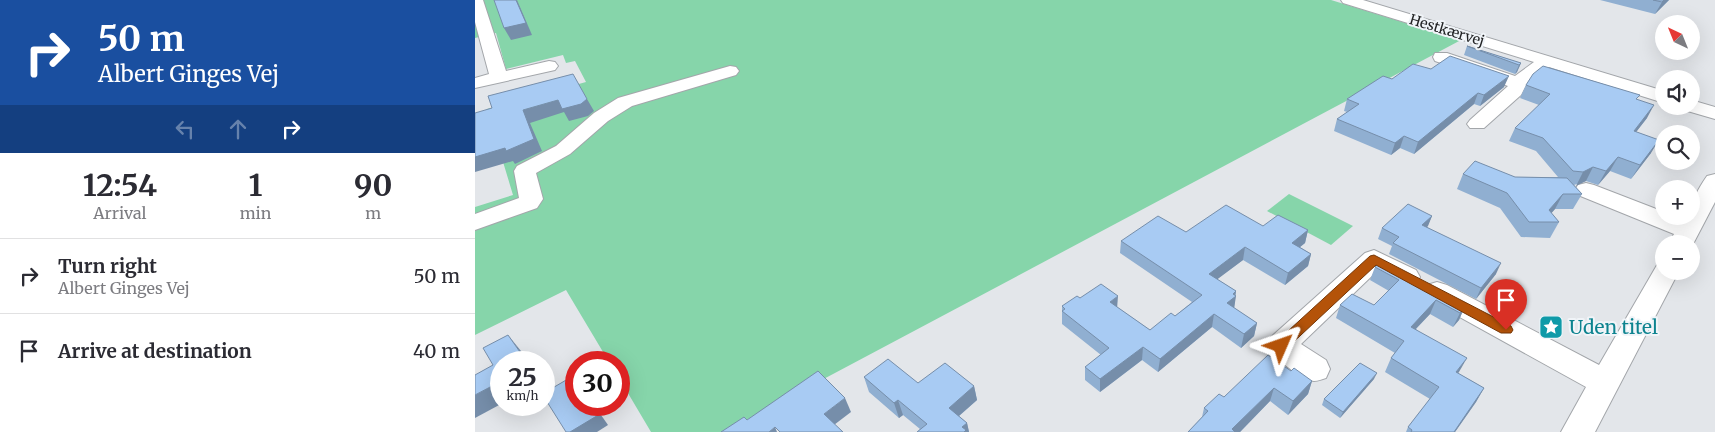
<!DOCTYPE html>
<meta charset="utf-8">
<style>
body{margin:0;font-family:Merriweather,serif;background:#f2f2f3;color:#2b2b33;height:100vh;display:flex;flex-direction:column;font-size:19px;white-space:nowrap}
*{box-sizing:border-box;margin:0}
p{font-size:16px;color:#7c7c81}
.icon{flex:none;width:28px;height:28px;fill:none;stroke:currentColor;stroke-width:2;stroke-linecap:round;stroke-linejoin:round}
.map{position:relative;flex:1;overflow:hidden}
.panel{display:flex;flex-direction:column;background:#fff;width:475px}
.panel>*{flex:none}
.top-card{background:#1a4fa0;color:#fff;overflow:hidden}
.needle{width:32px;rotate:317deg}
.controls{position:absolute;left:1180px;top:15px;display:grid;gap:10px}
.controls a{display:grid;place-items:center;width:45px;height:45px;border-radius:50%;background:#fff;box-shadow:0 5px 20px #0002;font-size:25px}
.speed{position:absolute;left:15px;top:351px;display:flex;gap:10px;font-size:25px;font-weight:700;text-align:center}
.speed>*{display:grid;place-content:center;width:65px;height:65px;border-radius:50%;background:#fff;box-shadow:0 5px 20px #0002;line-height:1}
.speed small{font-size:12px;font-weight:400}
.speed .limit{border:8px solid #d22;background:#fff;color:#111}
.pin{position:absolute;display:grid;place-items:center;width:42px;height:42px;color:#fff;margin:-51px -21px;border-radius:50% 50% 50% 0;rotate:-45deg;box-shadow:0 0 5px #0007}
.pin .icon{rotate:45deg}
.me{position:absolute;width:55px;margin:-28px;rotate:47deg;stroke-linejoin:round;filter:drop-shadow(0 0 4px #0008)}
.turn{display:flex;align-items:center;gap:18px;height:105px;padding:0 15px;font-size:22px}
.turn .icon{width:65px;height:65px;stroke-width:2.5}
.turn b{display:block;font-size:35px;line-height:42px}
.lanes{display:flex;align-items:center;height:48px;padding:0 15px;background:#0003;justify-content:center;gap:25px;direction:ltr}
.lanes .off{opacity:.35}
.eta{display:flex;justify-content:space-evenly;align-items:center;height:85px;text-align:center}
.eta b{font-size:30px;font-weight:700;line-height:35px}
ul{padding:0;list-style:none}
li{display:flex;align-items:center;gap:15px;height:75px;padding:0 15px;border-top:1px solid #e1e1e2}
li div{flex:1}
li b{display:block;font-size:19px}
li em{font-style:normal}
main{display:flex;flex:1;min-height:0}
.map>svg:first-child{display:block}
</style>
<main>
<section class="panel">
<div class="top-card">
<div class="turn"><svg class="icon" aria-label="right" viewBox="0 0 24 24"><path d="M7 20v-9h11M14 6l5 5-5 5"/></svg><div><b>50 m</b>Albert Ginges Vej</div></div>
<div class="lanes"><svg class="icon off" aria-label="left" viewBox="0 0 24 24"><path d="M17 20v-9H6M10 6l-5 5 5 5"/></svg><svg class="icon off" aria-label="ahead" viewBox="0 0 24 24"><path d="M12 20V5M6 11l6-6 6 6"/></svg><svg class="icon" aria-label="right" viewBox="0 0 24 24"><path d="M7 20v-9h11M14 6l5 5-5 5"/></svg></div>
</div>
<div class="eta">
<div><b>12:54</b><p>Arrival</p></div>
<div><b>1</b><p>min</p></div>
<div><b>90</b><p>m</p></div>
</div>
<ul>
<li><svg class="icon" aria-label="right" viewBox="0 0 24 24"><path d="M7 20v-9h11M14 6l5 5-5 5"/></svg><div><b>Turn right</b><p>Albert Ginges Vej</p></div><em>50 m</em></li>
<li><svg class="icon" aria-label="arrive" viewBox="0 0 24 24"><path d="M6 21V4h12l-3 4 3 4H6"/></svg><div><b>Arrive at destination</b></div><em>40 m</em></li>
</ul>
</section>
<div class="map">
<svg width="1240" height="432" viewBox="0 0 1240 432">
<rect width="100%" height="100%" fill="#e3e6ea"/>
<!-- green -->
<g fill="#86d5aa">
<path d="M0,0H856L986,40L249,432H176L144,378V362H134L91,290L0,335V207L38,195L12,109L111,82L100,61L91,63L88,55L31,69L21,33L0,38Z"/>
<path d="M814,194L878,226L856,245L792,211Z"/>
</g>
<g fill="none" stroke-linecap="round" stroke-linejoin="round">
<!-- minor casing -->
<g stroke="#a3a6aa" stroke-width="2">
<g id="minor">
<path d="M0,0H8L31,71L74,61L80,62L83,66L80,70L0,88V78L14,74L0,22Z"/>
<path d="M866,0H888L1189,91V103L1074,67L1051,85L1046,95L1009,128H995L992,124L995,120L1033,86L960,61L958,57L960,53H972L1040,76L1059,62L868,3Z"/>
<path d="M255,66L261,67L264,71L261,75L157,106L133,121L95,154L61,173L68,199L62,208L0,230V214L44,198L39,171L42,166L81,146L119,113L143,98Z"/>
<path d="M1216,100L1240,107V119L1209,110L1207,106H1216Z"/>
<path d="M1240,174V202L1216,248V244H1194L1199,234L1103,195L1100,190L1103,185L1111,183L1119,185L1189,212V216L1208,219L1209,216H1216C1216,201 1223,189 1232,176Z"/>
<path d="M899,250L941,270L945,277L941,284L932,286L901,272L826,344L851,360L855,369L851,378C847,379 843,381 839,381C826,380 797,356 791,345L796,337L890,253Z"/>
<path d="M1189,263V271H1204L1120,432H1086L1111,387L952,299L948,292L952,285L962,282L972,285L1124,365L1182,265Z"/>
</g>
</g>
<!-- minor -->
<use href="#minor" fill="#fff" fill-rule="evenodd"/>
</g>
<!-- wall -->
<g fill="#90afd1">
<path d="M1125,0H1194L1180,14Z"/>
<path d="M992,46L1046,63L1042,72L1040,74L989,55Z"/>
<path d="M956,69L1029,87L1005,106L999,104L939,154L925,148L916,155L859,131L862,119L872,112L869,111L872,99L917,79Z"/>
<path d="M1051,85L1162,100L1172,118L1161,132L1176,153L1156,179L1135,171L1123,185L1111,181L1099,185L1107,194L1098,209H1080L1076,213L1084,222L1075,238L1046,237L1025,208L982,189L988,174L1040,177H1083L1061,151L1034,141L1040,128L1064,105L1045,98Z"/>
<path d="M957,216L952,227L1021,274L1001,299L914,254L917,246L903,239L907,228Z"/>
<path d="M788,226L833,230L830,243L825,247L836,254L833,266L810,285L768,260L742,279L761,291L759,308L782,323L779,336L766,348L737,327L683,372L667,360L625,392L610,380V367L626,355L587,324V306L605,298L642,307L675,330L700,316L717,302L645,253L646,241L711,232Z"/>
<path d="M900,267L990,306L984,320L978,327L955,314L941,329L983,373L1009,388L1001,402L980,432H931L933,427L955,399L910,372L916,358L920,353L861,318L865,305H899L914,291L895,280Z"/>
<path d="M816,371L837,381L833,394L813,415L795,401L765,432H713L727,417L729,408L749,397Z"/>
<path d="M389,377L443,383L499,386L502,400L484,416L492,423L494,432H442L445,429L428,415L424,418L394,392Z"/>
<path d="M899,379L865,418L847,405L849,399Z"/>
</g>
<!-- shaded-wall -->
<g fill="#768eaa">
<path d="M41,0H42L57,35L36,40L29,28Z"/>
<path d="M1189,0H1194L1180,14L1187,2Z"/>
<path d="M1046,63L1042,72L1040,74L1044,65Z"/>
<path d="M1034,76L1029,87L1005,106L1009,95Z"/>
<path d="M1003,93L999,104L939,154L943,142Z"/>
<path d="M112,99L119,111L113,116L94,121L89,112L55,123L67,151L40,164L38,161L0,172V157L48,110L83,100Z"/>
<path d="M1179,105L1172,118L1151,145L1159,131Z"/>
<path d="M929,136L925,148L916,155L920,143Z"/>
<path d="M1184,140L1176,153L1156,179L1165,165Z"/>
<path d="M1143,157L1135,171L1123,185L1131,171Z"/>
<path d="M1118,167L1111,181L1101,186L1108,172Z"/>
<path d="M1088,194L1080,209L1069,222L1074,210Z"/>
<path d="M957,216L953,226L943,236L947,225Z"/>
<path d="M833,230L830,243L814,256L817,243Z"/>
<path d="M770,247L768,260L732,287L734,274Z"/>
<path d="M836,254L833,266L810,285L813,273Z"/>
<path d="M1026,263L1021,274L1001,299L1006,288Z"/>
<path d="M761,291L760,297L761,296L759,309L752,303L758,294Z"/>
<path d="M643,296L642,309L635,302Z"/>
<path d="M961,300L955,314L930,340L936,327Z"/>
<path d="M990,306L984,320L978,327L985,313Z"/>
<path d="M739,314L737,327L683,372L685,359Z"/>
<path d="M782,323L779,336L766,348L769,334Z"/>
<path d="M33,335L46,351L54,362H52Z"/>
<path d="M668,347L667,360L625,392V379Z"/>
<path d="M992,358L984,372L974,385L981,372Z"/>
<path d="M902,373L899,379L865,418L868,412Z"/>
<path d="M837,381L833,394L813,415L818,401Z"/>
<path d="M69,383L75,392L69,395Z"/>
<path d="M17,386L26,396V404L0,418V395Z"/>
<path d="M499,386L502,400L477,422L474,408Z"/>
<path d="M799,388L795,401L765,432H756L757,429Z"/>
<path d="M1009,388L1001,402L980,432H979Z"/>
<path d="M370,398L376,412L355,428L349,414Z"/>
<path d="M423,400L428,415L424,418L419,403Z"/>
<path d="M31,405H51L38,412Z"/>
<path d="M118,405H119L133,425L122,432H95Z"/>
<path d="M492,423L494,432H488L487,427Z"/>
<path d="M300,427L302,432H294Z"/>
</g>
<!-- building -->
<g fill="#a8cbf3" stroke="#768eaa">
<path d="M19,0H41L51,23L29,28Z"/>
<path d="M1178,0H1189L1187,2Z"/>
<path d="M992,46L1046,63L1044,65Z"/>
<path d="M975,56L1034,76L1009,95L1003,93L943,142L929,136L920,143L862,119L884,104L872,99L908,76L917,79L938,64L956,69Z"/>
<path d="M1068,66L1165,95L1161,99L1179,105L1159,131L1184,140L1165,165L1143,157L1131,171L1118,167L1108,172L1098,171L1068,138L1040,128L1075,94L1051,85L1058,74Z"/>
<path d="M98,74L112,99L106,104L87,109L83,100L48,110L59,139L31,151L30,148L0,157V113L17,108L13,96Z"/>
<path d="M1000,161L1040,177L1092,178L1107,194H1088L1074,210L1084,222H1054L1032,193L988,174Z"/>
<path d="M933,204L957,216L947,225L1026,263L1006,288L918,243L924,237L907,228Z"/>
<path d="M751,205L788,226L803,215L833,230L817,243L836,254L813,273L770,247L734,274L761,291L758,294L761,296L752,303L782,323L769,334L739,314L685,359L668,347L625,379L610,367L634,348L587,311L590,309L587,306L602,296L605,298L626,284L643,296L635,302L675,330L696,313L700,316L727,295L646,241L683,216L711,232Z"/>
<path d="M906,261L990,306L985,313L961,300L936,327L992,358L981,372L1009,388L979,432H936L937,430L933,427L964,387L916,358L929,341L865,305L877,294L899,305L924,280L900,267Z"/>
<path d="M33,335L52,362H26V396L24,397L17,386L0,395V375L18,365L8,348Z"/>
<path d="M793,355L816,371L819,368L837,381L818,401L799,388L757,429L760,432H713L733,411L729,408L744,394L749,397Z"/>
<path d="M413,359L443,383L470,363L499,386L474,408L492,423L487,427L491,430L489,432H442L452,424L423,400L419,403L389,377Z"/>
<path d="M885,363L902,373L868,412L849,399Z"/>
<path d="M343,371L370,398L349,414L368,432H305L300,427L294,432H246L269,417L272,420Z"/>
<path d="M98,376L101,381V405H118L125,414L95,432H91L69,397V393Z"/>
</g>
<!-- route -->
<path fill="#b45309" stroke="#753606" d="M899,255L1036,326L1038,330L1036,333H1026L901,265L811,349H801L799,346L801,342L895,256Z"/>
<!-- icons -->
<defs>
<g id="sight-square" transform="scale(1.25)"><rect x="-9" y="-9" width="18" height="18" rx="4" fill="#0f9aa8" stroke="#f0f4f8"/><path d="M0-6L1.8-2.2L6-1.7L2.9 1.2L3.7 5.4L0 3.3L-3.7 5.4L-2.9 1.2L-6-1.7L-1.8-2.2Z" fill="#fff"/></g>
</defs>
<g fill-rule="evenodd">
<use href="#sight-square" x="1076" y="327"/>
</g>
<g text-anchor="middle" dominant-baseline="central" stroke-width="4" stroke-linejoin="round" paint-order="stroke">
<!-- far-street labels -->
<g font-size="14" fill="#222324" stroke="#f0f4f8">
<text transform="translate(972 30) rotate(17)">Hestkærvej</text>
</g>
<!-- near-culture labels -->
<g font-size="19" fill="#0d838f" stroke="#f0f4f8" text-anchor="start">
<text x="1094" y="327">Uden titel</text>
</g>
</g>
</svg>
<div class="controls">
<a><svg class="needle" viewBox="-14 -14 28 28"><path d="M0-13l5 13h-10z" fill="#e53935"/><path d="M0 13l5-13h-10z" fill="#7c7c81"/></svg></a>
<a><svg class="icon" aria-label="sound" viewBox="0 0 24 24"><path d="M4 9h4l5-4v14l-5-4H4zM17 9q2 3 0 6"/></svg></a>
<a><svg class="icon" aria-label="search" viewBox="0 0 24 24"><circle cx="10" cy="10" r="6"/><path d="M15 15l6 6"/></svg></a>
<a>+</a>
<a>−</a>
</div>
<div class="speed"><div>25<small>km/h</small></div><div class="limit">30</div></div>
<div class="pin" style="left:1031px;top:330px;background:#d93025"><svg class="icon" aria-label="arrive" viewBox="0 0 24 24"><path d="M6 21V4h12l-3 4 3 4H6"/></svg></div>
<svg class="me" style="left:806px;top:346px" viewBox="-20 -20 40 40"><path d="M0-17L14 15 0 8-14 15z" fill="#b45309" stroke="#fff" stroke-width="4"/></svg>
</div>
</main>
